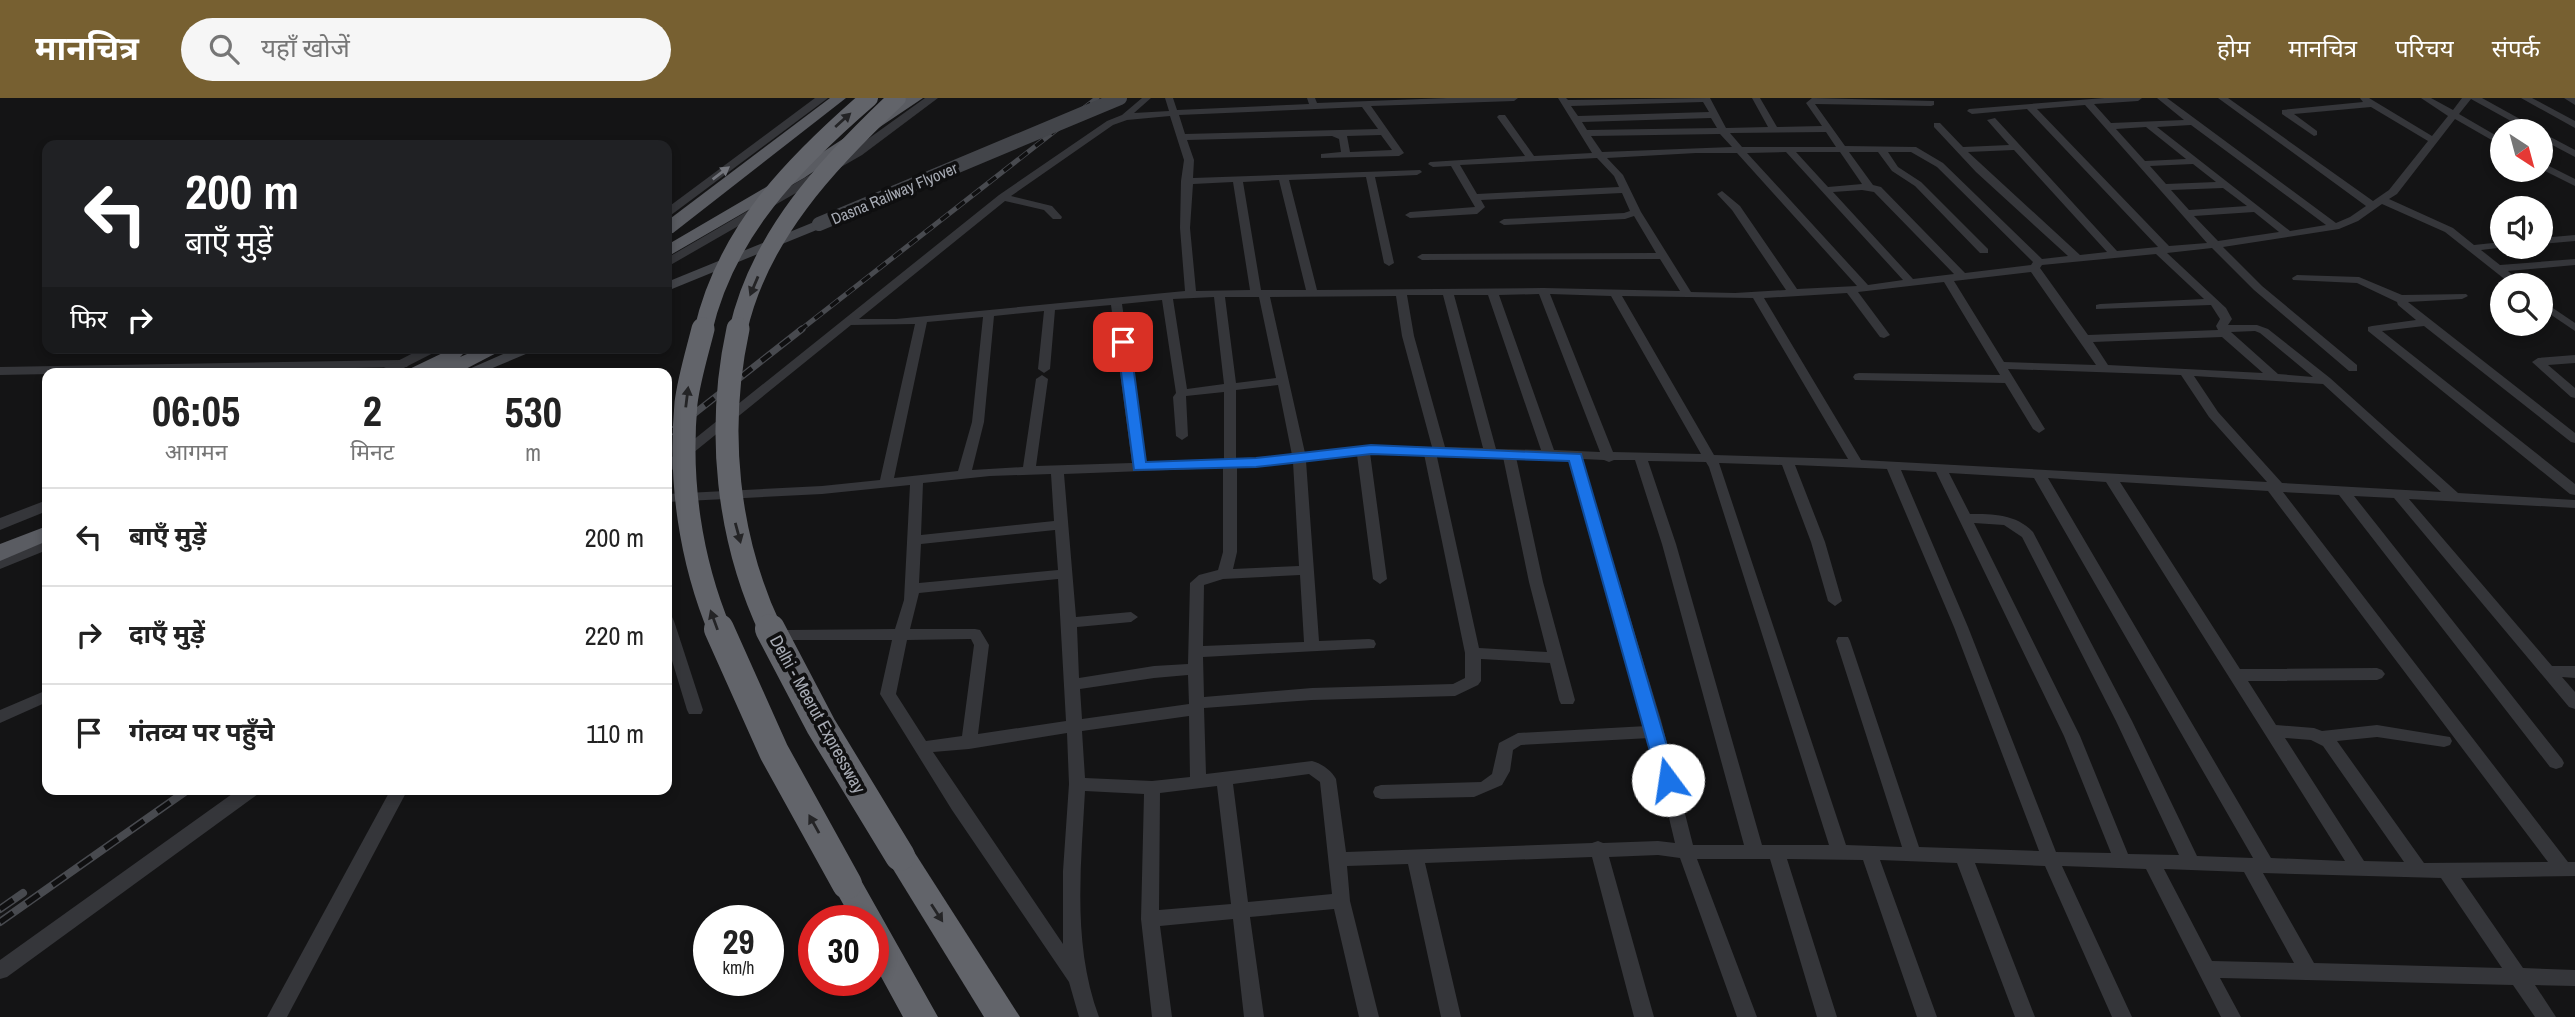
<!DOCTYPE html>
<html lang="hi">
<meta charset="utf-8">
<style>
body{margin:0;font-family:"Archivo Narrow","Noto Sans Devanagari",sans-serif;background:#f6f6f6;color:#222;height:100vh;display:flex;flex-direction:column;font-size:26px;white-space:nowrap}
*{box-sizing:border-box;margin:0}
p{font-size:23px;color:#767676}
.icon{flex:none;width:38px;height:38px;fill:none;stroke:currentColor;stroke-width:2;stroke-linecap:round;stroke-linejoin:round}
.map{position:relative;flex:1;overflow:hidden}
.sheet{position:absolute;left:42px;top:270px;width:630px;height:427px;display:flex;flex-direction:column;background:#fff;border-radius:14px;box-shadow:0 4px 10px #0003}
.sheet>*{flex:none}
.banner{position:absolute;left:42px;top:42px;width:630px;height:214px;border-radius:14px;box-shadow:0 4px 10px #0003;background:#202124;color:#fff;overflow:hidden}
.needle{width:46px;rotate:144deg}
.buttons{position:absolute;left:2490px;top:21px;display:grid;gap:14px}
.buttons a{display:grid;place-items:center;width:63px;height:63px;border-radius:50%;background:#fff;box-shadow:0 4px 10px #0003;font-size:35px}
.speed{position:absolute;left:693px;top:807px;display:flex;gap:14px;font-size:35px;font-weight:700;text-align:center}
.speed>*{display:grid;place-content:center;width:91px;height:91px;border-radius:50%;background:#fff;box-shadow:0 4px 10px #0003;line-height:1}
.speed small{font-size:18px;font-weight:400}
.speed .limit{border:10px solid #d22;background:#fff;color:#111}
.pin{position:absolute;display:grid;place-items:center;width:60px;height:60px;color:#fff;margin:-30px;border-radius:14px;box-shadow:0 4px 10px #0006}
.me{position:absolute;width:77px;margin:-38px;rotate:346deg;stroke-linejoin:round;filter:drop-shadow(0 0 5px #0008)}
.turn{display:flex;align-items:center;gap:24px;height:147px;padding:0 28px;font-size:32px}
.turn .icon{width:91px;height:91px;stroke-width:2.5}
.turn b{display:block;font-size:49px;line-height:60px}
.then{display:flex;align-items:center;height:66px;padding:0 28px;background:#0003;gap:14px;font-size:26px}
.eta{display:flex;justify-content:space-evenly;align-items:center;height:119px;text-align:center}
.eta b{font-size:42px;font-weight:700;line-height:49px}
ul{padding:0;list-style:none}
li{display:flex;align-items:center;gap:21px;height:98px;padding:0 28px;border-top:2px solid #e0e0e0}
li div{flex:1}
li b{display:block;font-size:26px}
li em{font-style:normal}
header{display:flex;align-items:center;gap:42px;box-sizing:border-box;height:98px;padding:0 35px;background:#776031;color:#fff}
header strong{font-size:33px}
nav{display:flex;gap:38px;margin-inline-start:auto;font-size:24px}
.search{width:490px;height:63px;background:#f6f6f6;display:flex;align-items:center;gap:18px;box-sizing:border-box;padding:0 24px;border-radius:38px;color:#767676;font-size:26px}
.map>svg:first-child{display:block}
</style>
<header>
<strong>मानचित्र</strong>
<div class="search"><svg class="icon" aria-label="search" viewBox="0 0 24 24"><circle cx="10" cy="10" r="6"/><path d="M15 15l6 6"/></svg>यहाँ खोजें</div>
<nav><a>होम</a><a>मानचित्र</a><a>परिचय</a><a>संपर्क</a></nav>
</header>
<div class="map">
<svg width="2575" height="919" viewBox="0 0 2575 919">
<rect width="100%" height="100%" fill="#141415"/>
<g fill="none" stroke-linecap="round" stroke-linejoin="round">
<!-- minor -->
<g fill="#35363a" fill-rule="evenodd">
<path d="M1142,0H1151L1134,15L1169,13L1165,0H1173L1177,12L1309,6L1307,0H1315L1317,5L1447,0H1518L1514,3L1371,8L1404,55L1399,58L1321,60V56L1341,54L1339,41L1332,38L1187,42L1194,62L1193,80L1420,72L1422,74L1417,77L1375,79L1394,165L1389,168L1384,165L1366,79L1289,82L1317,192L1543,190L1680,193L1660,161L1422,162L1417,159L1422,156L1656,155L1634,118L1625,121L1504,127L1499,124L1504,121L1624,115L1630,113L1622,95L1481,102L1485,109L1477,116L1410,120L1405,117L1410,114L1475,109L1451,68L1433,69L1428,66L1430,64L1525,58L1497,19L1499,17H1505L1534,58L1592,55L1558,0H1566L1568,2L1710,0L1726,30L1768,29L1752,0H1760L1777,29L1822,28L1806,5L1812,0L1934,3V7L1931,8L1815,6L1845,48L1916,49L1943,65L2042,161L2068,158L1976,74L1934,29V25H1940L1963,49L2009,47L1987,22L1995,20L2117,153L2158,149L2027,11L1972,16L1967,13L1969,11L2104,0H2142L2138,3L2094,6L2111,25L2184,22L2157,0H2167L2336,125L2350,119L2366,108L2218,0H2228L2373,103L2389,92L2428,43L2371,9L2294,16L2317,33V37L2314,38L2282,16V12L2363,4L2360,0H2369L2432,38L2448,18L2421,0H2431L2453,12L2462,0H2482L2538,31L2539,33H2529L2471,1L2459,16L2502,41V48L2455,21L2397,96L2389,101L2453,130L2474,147L2502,144V149H2506L2481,152L2500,167L2575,161V167L2508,173L2523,187H2512L2445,134L2382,106L2358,123L2339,131L2223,149L2262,188L2357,267V273H2349L2254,192L2212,150L2167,155L2226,210L2232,221L2228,227H2257L2268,231L2330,280L2458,395L2575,402V410L2409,401L2552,568H2575V580L2562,579L2575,594V611L2569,609L2394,400L2354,398L2562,661L2564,665L2562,669L2556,671L2550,669L2339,397L2283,394L2568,764H2575V778L2461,780L2523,870L2575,872V888L2535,887L2556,919H2535L2513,887L2220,880L2241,919H2221L2146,771L2062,768L2132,919H2112L2045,768L1975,765L2035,919H2015L1957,765L1880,762L1937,919H1917L1863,762L1787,761L1837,919H1817L1770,761H1697L1757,919H1737L1680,760L1658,757L1609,759L1654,919H1634L1592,759L1425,765L1461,919H1441L1408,766L1347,768L1350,803L1379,919H1359L1334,811L1250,819L1264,919H1244L1233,821L1160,828L1172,919H1152L1141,821L1144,696L1085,693C1081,769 1072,846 1099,919H1079L1069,884L952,712L880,596L892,542H788L783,541L781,537L783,533L788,532L895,531L904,502L910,387L822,396L667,404V396L822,388L880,382L915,226L851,227L672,372L667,373V363L999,97L1107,23L1122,17ZM1703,4L1709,14L1578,18L1571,8ZM2085,7L2207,145L2169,148L2037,11ZM1362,9L1378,31L1185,36L1179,17ZM1170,18L1184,62L1181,83L1180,130L1185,193L896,221H859L1005,103L1044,112L1053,121H1061L1062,119L1052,108L1011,98L1113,27L1127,22ZM1711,20L1717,30L1587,32L1582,24ZM2191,27L2326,127L2290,133L2157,29ZM2146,29L2186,61L2145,63L2116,31ZM1826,34L1836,49H1742L1730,35ZM1720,36L1732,49L1602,54L1591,38ZM1381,37L1392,52L1350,54L1347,38ZM2014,52L2107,154L2080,157L1968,54ZM1786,54L1903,182L1868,187L1747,55ZM1796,54H1840L1862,86L1828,89ZM1849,54H1878L1892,73L1915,88L1980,155H1988V151L1921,84L1898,69L1888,54H1911L1937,69L2033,164L2031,167L1965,175L1881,89L1873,87ZM1696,55H1737L1857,188L1797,191L1740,108L1722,93L1717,96L1732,112L1786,192L1735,195L1691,194L1641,114L1623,77L1607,60ZM1597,60L1614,78L1619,89L1477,96L1460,67ZM2193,66L2216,84L2166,86L2150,68ZM1279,82L1306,192H1261L1243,84ZM1233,84L1250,192L1196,193L1190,130L1193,86ZM2223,90L2247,108L2189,112L2171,92ZM1862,92L1874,94L1954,176L1913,181L1833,94ZM2254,114L2279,134L2218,143L2194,118ZM2156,156L2204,201L2100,206L2096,207V211L2211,207L2220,221L2216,228L2218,232L2088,237L2040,170L2042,167ZM2031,174L2096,267L2004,264L1954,183ZM1944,184L2000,277L1859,275L1855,276L1853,279L1855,282L2005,285L2033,331L2039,335L2045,331L2008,271L2181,277L2209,319L2267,384L1861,362L1764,200L1847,195L1880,239L1884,240L1890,237L1858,194ZM1539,196L1600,354L1554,352L1499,197ZM1550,196L1611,198L1701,356L1613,354ZM1407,197H1443L1483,350L1445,349L1414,238ZM1454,197H1488L1541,352L1496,351ZM1396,198L1402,238L1432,349L1371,347L1305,355L1270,199ZM1622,198L1753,200L1848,361L1714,357ZM1214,199L1224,286L1187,291L1173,201ZM1225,199H1259L1276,280L1236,285ZM1162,202L1176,295L1173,299L1176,338L1182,342L1188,338L1186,298L1224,294V362L1145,365L1122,206ZM1111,207L1132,365L1036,368L1048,281L1042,277L1036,281L1023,369L972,372L984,324L994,218L1044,213L1038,271L1044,275L1050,271L1055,212ZM983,219L972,324L958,373L894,380L927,224ZM2255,233L2260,235L2313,279L2278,276L2231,234ZM2222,239L2263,275L2108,267L2093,244ZM2194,278L2323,286L2441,394L2282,385L2218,314ZM1278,287L1292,357L1236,362V292ZM1370,355L1424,356L1465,555V580L1453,586L1312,590L1204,599L1203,559L1374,550L1376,546L1374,542L1369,541L1319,543L1306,363L1357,357L1373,481L1380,486L1387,481ZM1446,357L1485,358L1491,361L1503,359L1529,484L1547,554L1479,550L1437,359ZM1516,359L1550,362L1569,361L1647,628L1518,635L1499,645L1492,676L1481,684L1381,687L1375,689L1373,694L1375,699L1381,701L1474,699L1502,687L1510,673L1513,652L1521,647L1650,640L1675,745L1658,743L1603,745L1598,743L1592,745L1346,754L1336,681C1332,673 1321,665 1312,663L1206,676L1204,610L1312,602L1455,598L1478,587L1481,583V561L1550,565L1559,602L1561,606H1573L1575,602L1543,484ZM1582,361L1604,362L1609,364L1614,362H1635L1662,446L1744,747H1693L1661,622ZM1648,363L1706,364L1709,369L1829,747H1762L1676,446ZM1293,364L1299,468L1233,471L1237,454V370ZM1719,365L1782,367L1811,444L1828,503L1835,508L1842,503L1825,444L1795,367L1887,371L1954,529L2039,753L1919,749L1850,543L1848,539H1838L1836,543L1902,749L1846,747ZM1223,370V454L1218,472L1199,477L1190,485L1188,566L1154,568L1079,580L1077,529L1131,524L1138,519L1131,514L1076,519L1064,376ZM1901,372L1936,374L2064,638L2111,755L2056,754L1968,529ZM1949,375L2034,380L2253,760L2197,758L2132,623L2033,434C2016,416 1993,416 1970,416ZM1051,376L1054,423L921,437L923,385L990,378ZM2048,380L2106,384L2345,763L2271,760ZM2120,384L2268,393L2548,764L2424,765L2337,643L2377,639L2444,649L2450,647L2452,643L2450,639L2377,627L2322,633L2314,630L2276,627L2248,583L2377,582L2382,580L2385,576L2382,572L2377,570L2240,571ZM1974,425L2004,427L2022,439L2116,623L2179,757L2128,756L2080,638ZM1055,432L1058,472L919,485L921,446ZM1300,477L1304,544L1203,548L1204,487L1223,481ZM1058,481L1066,623L978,636L989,547L980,532L975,531H910L919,495ZM971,541L974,547L962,638L926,643L896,596L907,542ZM1188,577L1189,606L1082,621L1080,591L1154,580ZM1189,618L1190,679L1152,683L1085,680L1082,633ZM1067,635L1069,686L1063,773V846L933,654L969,651ZM2285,640L2311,642L2323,648L2404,764L2364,763ZM1309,676L1320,684L1332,796L1248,804L1233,686ZM1217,688L1231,806L1159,812L1160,695ZM2164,771L2244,774L2294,865L2212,863ZM2263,775L2441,780L2502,870L2314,865Z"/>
<path d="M2521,0H2532L2575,23V30Z"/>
<path d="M2564,0H2575V7Z"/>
<path d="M2541,34L2575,52V59L2541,41Z"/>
<path d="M2541,64L2575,81V88L2541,71Z"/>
<path d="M2575,137V143L2541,146V140Z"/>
<path d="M2297,177L2359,179L2402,197L2466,196L2468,198L2462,201L2408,204L2575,335V345L2571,344L2424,228L2382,233L2575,386V397L2570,396L2368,233V229L2372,228L2416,222L2398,207L2397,204L2357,185L2293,182L2292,180Z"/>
<path d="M2541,202L2575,225V233L2541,210Z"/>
<path d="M2575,257V265L2548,267L2575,290V300L2571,299L2532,264L2538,260Z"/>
<path d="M403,262L409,266L407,269L0,277V269Z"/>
<path d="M667,518L672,519L674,523L703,612L701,616H689L687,612L667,546Z"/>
<path d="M47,592V604L0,625V612Z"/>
<path d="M239,691H260L258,696L7,879L0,881V862Z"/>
<path d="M391,691H408L287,919H267Z"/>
</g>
<!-- tertiary -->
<g fill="#35363a" fill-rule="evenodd">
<path d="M815,0H828L667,120V110Z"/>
<path d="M925,0H938L862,57L667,169V160L854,51Z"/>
<path d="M423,250H443L394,275H374Z"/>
<path d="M47,402V413L0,432V420Z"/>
<path d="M47,439V452L0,471V458Z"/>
</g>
<!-- secondary -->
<g fill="#43454a" fill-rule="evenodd">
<path d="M819,122L826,126L824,129L667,193V184Z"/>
<path d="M517,250H540L483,274L472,275L469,271Z"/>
</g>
<!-- trunk -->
<g fill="#5a5c62" fill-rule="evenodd">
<path d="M830,0H846L673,135L667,136V123Z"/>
<path d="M906,0H923L804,80L667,159V147L792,74Z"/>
<path d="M453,250L460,252L463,256L460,259L481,250H506L458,275H431L433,272L401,275Z"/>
<path d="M47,428V443L0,463V446Z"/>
</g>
<!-- motorway -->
<g fill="#62646a" fill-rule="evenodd">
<path d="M900,745L911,749L1020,919H984L885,758L889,749Z"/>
<path d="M847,773L858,777L938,919H903L873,864V822H852L832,786L836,777Z"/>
</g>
<!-- rail-far2 casing -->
<g stroke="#484a4f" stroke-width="5">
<path id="rail-far2" d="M799,233L1097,0"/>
</g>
<!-- rail-far1 casing -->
<g stroke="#484a4f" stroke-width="7">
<path id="rail-far1" d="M667,337L802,231"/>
</g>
<!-- rail casing -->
<g stroke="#484a4f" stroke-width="8">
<g id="rail">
<path d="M0,811L23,795"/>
<path d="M0,824L189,691"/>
</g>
</g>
<!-- rail-far2 -->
<use href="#rail-far2" stroke="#0f0f10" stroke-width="3.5" stroke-dasharray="10" stroke-linecap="butt"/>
<!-- rail-far1 -->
<use href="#rail-far1" stroke="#0f0f10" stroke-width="4.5" stroke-dasharray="12" stroke-linecap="butt"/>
<!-- rail -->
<use href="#rail" stroke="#0f0f10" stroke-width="5" stroke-dasharray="16" stroke-linecap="butt"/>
<!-- secondary-bridge -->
<path stroke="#43454a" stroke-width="14" d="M819,126L1120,0"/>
<!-- motorway-bridge-far2 -->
<g stroke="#62646a" stroke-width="18">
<path d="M703,233C726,133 794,65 869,0"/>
<path d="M738,233C759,138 828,65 897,0"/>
</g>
<!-- motorway-bridge-far1 -->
<g stroke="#62646a" stroke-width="23">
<path d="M703,231C697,255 689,281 686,305C679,382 690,461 720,533"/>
<path d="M738,231C716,332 727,440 771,533"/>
</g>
<!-- motorway-bridge -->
<g stroke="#62646a" stroke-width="30">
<path d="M719,531L774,654L847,786"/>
<path d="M770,531L821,628L900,758"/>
</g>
</g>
<!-- one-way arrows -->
<defs><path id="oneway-solid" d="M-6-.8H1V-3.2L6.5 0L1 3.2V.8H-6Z" transform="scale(1.75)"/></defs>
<g fill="#242426">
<use href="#oneway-solid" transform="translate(843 22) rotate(-42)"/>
<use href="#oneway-solid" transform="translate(754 188) rotate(113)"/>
<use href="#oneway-solid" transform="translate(687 299) rotate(-83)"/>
<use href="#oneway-solid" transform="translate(738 435) rotate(75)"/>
<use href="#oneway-solid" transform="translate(714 522) rotate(-110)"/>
<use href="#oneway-solid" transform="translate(814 726) rotate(-119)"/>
<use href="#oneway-solid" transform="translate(937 815) rotate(57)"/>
</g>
<use fill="#74767d" href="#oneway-solid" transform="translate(721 75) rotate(-37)"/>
<!-- route -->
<path fill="#1a73e8" stroke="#114b97" stroke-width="2" d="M1123,240L1130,244L1146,364L1256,360L1371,347L1581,356L1677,682L1674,687L1668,689L1658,682L1569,363L1371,356L1256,369L1134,372L1117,244Z"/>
<g text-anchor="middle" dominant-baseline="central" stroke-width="7" stroke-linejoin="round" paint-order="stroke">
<!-- far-street labels -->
<g font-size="16" fill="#a7abb4" stroke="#0f0f10">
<text transform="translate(894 95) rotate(-23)">Dasna Railway Flyover</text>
</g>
<!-- street labels -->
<g font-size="18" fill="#a7abb4" stroke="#0f0f10">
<text transform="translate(818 616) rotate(61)">Delhi - Meerut Expressway</text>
</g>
</g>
</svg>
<div class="buttons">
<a><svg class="needle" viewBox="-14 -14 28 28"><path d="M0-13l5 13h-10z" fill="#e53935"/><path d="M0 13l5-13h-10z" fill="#767676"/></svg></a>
<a><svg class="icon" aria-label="sound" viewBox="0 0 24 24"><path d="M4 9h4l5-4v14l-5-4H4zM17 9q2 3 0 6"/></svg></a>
<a><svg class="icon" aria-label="search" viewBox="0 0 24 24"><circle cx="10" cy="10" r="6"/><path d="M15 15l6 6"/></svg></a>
</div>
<div class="speed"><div>29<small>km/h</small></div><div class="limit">30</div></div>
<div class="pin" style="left:1123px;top:244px;background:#d93025"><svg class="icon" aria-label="arrive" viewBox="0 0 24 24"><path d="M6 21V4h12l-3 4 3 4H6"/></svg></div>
<svg class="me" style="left:1668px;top:682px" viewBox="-20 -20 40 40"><circle r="19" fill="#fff"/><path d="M0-13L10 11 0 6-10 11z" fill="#1a73e8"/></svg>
<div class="banner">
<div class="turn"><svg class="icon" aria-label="left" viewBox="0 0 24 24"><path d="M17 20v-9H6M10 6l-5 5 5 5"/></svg><div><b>200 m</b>बाएँ मुड़ें</div></div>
<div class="then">फिर<svg class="icon" aria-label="right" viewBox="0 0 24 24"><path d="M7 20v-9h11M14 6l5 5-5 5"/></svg></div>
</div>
<section class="sheet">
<div class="eta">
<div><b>06:05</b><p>आगमन</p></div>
<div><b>2</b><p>मिनट</p></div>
<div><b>530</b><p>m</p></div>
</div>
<ul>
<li><svg class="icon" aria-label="left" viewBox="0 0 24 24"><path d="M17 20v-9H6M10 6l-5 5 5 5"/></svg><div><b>बाएँ मुड़ें</b></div><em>200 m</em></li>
<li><svg class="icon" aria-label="right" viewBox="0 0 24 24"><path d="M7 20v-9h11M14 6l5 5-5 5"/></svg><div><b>दाएँ मुड़ें</b></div><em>220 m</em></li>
<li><svg class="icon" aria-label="arrive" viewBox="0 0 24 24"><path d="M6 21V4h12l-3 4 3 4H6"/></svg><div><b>गंतव्य पर पहुँचे</b></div><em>110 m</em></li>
</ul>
</section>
</div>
